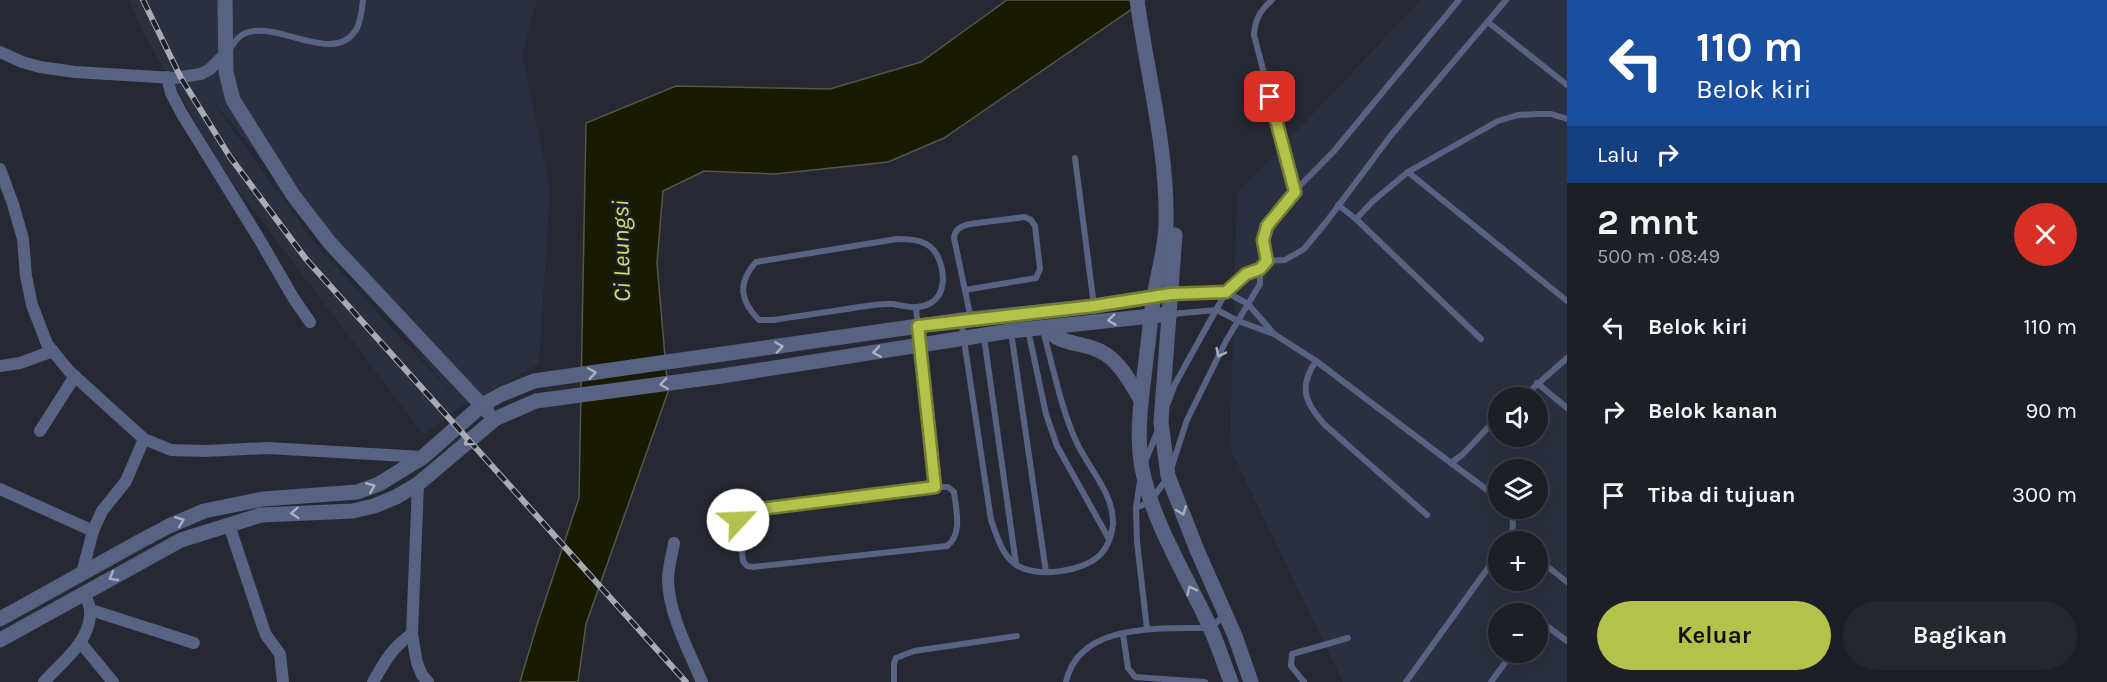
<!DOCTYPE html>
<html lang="id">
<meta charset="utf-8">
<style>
body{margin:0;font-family:Karla,sans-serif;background:#25272e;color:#f1f3f6;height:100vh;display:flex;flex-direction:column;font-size:22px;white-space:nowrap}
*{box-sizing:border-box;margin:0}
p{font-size:20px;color:#a0a2a7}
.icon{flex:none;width:33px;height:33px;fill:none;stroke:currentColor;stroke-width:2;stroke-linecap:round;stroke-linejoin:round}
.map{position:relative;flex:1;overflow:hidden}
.panel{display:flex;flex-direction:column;background:#1c1f26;width:540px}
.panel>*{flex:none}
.guide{background:#1a4fa0;color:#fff;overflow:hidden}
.tools{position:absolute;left:1488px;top:387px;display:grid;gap:12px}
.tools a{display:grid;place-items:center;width:60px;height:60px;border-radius:50%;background:#1c1f26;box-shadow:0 6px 24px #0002,0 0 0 2px #3a3d43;font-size:30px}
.pin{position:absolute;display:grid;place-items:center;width:51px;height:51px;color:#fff;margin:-26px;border-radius:12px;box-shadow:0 3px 9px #0006}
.me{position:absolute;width:66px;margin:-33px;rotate:65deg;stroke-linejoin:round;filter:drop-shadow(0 0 4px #0008)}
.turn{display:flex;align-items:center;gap:21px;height:126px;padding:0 30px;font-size:27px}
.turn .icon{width:78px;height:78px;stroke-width:2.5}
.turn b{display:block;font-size:42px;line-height:51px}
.then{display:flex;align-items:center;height:57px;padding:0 30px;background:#0003;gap:12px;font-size:22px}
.round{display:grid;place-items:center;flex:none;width:63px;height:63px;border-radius:32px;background:#25272e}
.overview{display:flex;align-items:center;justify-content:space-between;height:102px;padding:0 30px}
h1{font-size:36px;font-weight:700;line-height:45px}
.primary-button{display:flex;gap:12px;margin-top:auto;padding:12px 30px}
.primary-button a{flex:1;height:69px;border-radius:36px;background:#b3c24b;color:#111;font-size:24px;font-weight:700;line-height:69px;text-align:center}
.primary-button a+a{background:#25272e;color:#f1f3f6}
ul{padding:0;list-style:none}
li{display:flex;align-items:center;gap:18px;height:84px;padding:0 30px}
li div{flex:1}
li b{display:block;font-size:22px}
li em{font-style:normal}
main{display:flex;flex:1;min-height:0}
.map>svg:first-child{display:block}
</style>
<main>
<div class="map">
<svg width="1567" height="682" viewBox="0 0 1567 682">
<rect width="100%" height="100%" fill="#262933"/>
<!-- built -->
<g fill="#2b3040" fill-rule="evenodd">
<path d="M129,0H537L522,54L550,189L539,364L462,406L423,434L227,175L143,33ZM206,92L452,393V394L315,244Z"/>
<path d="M1421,0H1567V682H1343L1230,448L1237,194ZM1498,398H1538V436H1498ZM1498,470H1538V508H1498ZM1498,542H1538V580H1498ZM1498,614H1538V652H1498Z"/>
</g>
<!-- water -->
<path fill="#181b01" stroke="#555747" stroke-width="1.5" d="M1007,0H1145L944,138L888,162L775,174L704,171L663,191L657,263L668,392L586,624L578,682H520L536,628L579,498L586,123L676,86L830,89L921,62Z"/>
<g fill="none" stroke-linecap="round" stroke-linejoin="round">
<!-- service -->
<g stroke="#586282" stroke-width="6">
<path d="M1272,0C1260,11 1255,19 1254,35L1295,192"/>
<path d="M1488,22L1567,85"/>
<path d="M230,49C233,44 237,38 242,35C273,16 335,69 357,28C361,20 362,9 363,0"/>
<path d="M1075,158L1094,306"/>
<path d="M1408,172L1567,301"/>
<path d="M1338,205L1356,219L1373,201L1408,172L1498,121L1518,115L1537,114H1551L1567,119"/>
<path d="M1356,219L1481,339"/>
<path d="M897,239C913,239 929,240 937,255C945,271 947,295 929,304C917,310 905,306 893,304C878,303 861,307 847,309C822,313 798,316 773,320H759C740,301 737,283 756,262Z"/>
<path d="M1267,261L1263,240L1270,220L1283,203L1334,151L1459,0"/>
<path d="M965,290L1036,278L1040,269L1035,226L1031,220L1025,217L970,224C961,226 955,229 954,238L971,319"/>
<path d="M1172,294L1226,292L1248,304L1274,334"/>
<path d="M916,308L935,487L744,511L738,517L743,561L747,566L753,567L947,546C963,534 956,510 954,492L948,487H935"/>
<path d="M1171,314L1217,310L1238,321L1274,334L1316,361L1451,463L1463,454L1498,417"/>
<path d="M961,320L991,520C997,536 1001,553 1015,564C1035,579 1084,572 1101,554C1108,546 1112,534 1113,524C1114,493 1088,468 1076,441C1061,408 1053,367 1043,331"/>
<path d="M1028,330L1046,414L1057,446L1109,539"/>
<path d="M1011,332L1046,572"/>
<path d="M984,337L1016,564"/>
<path d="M1316,361C1298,387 1305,403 1325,425L1427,515"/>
<path d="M1537,383L1567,408"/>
<path d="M1522,398L1567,358"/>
<path d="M1168,403L1175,384L1226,292L1246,274L1260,269L1267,261L1285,260L1304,249L1327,221L1392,134L1506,0"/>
<path d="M1145,462L1158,430"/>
<path d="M1451,463L1498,498"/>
<path d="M1172,466L1187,420L1226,341L1260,284V269"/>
<path d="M1140,481L1136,508L1137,542L1147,629"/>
<path d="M1136,508L1151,501L1167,478"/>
<path d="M1507,542C1515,531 1514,519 1509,508"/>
<path d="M1538,559L1567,582"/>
<path d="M1538,625L1543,623L1567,641"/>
<path d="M1123,634L1128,668L1135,677L1205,682"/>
<path d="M894,682V663L896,658L914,651L1017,636"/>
<path d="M1066,682C1079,621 1163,629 1210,628L1225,615"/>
<path d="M1304,682L1291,666L1292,654L1348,638"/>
<path d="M1406,682L1498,554"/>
<path d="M1491,682L1513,652"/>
</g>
<!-- minor -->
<g stroke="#586282" stroke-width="12">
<path d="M0,52L22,62L40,67L75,72L174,78L201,74L210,69L226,53"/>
<path d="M167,77L171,93L182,114L258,237L294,299L310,322"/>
<path d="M0,169L13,204L23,239L26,276L32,305L47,344L69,371L144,439L171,450L205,451L268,448L423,457"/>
<path d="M0,366L20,363L53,351"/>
<path d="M40,431L75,376"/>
<path d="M418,484L412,634L417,663L422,675L428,682"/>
<path d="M0,489L93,531"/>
<path d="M229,525L263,627L266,635L280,654L283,682"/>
<path d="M674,543C672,555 668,568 668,580C669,615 689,651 702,682"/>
<path d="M82,573L93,531L102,511L126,481L144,439"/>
<path d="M91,610L194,643"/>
<path d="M80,642L113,682"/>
<path d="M44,682C61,663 92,640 90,611C90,605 86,598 84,593"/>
<path d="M373,682C384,663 393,646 412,634"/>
</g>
<!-- tertiary -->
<g stroke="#586282" stroke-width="15">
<path d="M225,0L226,72L233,100L293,195L330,243L487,411"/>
<path d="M1137,0C1147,74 1168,150 1166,225C1165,250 1158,272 1154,297C1150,314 1150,333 1147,351C1143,390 1135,429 1142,468C1152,522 1187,577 1210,627C1218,645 1224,664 1231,682"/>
<path d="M1175,235L1161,422L1168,476L1197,550L1235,636L1251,682"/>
<path d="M1045,328C1062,346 1079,341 1100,351C1119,360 1130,382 1141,400"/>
<path d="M0,619L137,543L169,526L204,511L263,499L357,492L379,484L423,457L482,405L502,394L534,381L961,320L1094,306L1171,294"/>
<path d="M0,640L181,540L261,515L353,511L374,506L396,497L418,484L495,419L536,401L722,376L1010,331L1170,314"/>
</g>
<!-- rail casing -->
<g stroke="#a8abb3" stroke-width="6">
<path id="rail" d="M143,0L181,78L230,157L306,259L686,682"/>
</g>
<!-- rail -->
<use href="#rail" stroke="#1d2029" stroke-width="4" stroke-dasharray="11" stroke-linecap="butt"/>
</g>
<!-- one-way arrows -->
<defs><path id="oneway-chevron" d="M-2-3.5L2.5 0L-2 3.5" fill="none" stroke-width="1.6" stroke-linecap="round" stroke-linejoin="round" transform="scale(1.5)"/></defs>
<g stroke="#abb0c1">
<use href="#oneway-chevron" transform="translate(1112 320) rotate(173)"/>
<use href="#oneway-chevron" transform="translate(779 347) rotate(-8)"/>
<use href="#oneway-chevron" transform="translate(877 352) rotate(171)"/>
<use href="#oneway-chevron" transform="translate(1220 353) rotate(116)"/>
<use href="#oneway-chevron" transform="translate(592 373) rotate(-8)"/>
<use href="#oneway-chevron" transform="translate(664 384) rotate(172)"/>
<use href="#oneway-chevron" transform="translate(468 442) rotate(140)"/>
<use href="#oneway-chevron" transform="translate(371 487) rotate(-22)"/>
<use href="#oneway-chevron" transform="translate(1182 511) rotate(69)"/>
<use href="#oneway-chevron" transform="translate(295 513) rotate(176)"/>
<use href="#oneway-chevron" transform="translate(180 521) rotate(-22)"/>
<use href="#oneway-chevron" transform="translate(113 577) rotate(150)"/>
<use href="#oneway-chevron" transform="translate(1191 590) rotate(-116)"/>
</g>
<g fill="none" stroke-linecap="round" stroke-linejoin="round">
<!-- route casing -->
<g stroke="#747e31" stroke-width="15">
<path id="route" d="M738,520L739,514L744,511L935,487L918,326L1094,306L1171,294L1226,292L1246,274L1260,269L1267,261L1263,240L1267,226L1295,192L1270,97"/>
</g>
<!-- route -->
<use href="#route" stroke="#b3c24b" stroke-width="10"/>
</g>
<g text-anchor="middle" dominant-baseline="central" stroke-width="4.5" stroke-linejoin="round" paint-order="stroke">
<!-- water labels -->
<g font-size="24" font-style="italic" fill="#d1e167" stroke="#1d2029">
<text transform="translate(621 251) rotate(-91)">Ci Leungsi</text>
</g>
</g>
</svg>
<div class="tools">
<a><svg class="icon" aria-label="sound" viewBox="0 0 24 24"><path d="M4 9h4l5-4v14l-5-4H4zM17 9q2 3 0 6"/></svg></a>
<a><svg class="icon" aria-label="layers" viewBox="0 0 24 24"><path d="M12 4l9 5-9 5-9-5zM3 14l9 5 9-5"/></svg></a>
<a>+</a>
<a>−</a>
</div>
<div class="pin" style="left:1270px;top:97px;background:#d93025"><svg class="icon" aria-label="arrive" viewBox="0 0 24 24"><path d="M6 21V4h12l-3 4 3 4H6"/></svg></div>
<svg class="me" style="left:738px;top:520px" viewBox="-20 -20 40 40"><circle r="19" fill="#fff"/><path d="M0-13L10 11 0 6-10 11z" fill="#b3c24b"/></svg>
</div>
<section class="panel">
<div class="guide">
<div class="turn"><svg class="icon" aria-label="left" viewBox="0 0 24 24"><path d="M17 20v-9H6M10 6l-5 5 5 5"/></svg><div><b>110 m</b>Belok kiri</div></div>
<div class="then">Lalu<svg class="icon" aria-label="right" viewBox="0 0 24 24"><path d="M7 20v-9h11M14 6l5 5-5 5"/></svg></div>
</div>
<div class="overview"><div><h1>2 mnt</h1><p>500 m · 08:49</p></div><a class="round" style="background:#d93025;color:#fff"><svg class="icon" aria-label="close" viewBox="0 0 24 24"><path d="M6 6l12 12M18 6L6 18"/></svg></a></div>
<ul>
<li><svg class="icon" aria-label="left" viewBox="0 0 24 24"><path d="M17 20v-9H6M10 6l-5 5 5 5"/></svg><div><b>Belok kiri</b></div><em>110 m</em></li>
<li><svg class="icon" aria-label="right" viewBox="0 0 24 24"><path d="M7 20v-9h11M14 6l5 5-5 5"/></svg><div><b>Belok kanan</b></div><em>90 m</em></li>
<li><svg class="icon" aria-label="arrive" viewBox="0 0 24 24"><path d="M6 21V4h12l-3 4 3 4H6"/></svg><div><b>Tiba di tujuan</b></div><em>300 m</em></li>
</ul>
<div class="primary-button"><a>Keluar</a><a>Bagikan</a></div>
</section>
</main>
